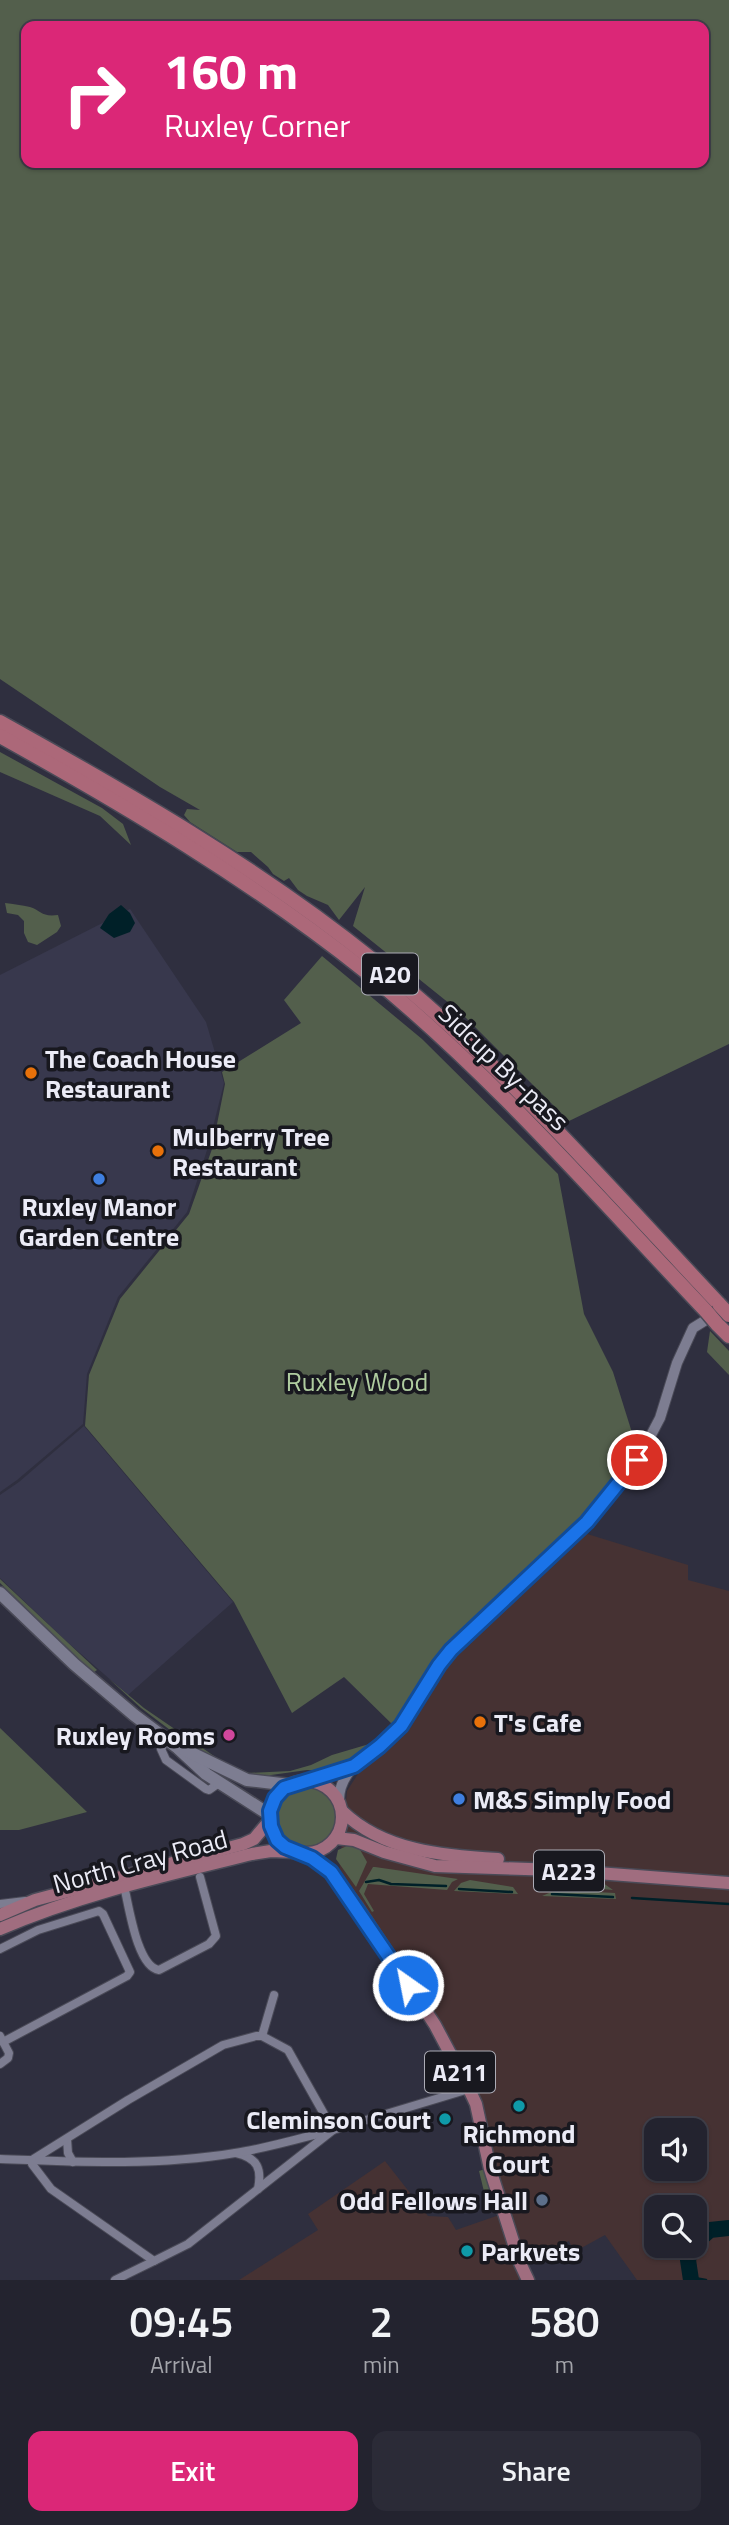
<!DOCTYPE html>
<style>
body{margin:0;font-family:"Titillium Web",sans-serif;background:#2b2b37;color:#f1f3f6;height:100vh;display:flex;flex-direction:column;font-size:26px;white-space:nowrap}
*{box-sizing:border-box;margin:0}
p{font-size:23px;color:#a3a4aa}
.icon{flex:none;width:38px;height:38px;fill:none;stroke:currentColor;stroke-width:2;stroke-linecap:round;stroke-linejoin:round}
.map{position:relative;height:2280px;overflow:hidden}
.sheet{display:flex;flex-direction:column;background:#23232f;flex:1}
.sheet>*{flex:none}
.banner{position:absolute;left:21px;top:21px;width:688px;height:147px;border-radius:14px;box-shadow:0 2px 5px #0004,0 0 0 2px #40404b;background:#db2777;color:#fff;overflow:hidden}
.controls{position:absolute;left:644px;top:2118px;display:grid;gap:14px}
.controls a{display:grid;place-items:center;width:63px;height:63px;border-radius:14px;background:#23232f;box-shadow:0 2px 5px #0004,0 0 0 2px #40404b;font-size:35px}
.pin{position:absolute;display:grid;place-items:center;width:60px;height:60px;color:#fff;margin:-30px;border:4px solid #fff;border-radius:50%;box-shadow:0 2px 7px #0007}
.me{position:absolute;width:77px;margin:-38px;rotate:327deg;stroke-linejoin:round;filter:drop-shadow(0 0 5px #0008)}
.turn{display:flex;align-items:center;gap:24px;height:147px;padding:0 28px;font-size:32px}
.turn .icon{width:91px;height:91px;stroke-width:2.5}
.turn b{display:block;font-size:49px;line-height:60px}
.eta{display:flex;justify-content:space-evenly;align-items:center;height:119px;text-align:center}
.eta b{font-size:42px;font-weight:600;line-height:49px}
.button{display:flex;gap:14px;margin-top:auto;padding:14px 28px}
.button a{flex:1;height:80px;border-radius:14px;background:#db2777;color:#fff;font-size:28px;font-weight:600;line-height:80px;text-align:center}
.button a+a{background:#2b2b37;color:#f1f3f6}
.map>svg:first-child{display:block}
</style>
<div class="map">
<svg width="729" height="2280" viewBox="0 0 729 2280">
<rect width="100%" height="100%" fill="#2f2f3f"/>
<!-- built -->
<g fill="#38384d">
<path d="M130,909L206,1022L224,1083L208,1147L187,1212L118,1297L87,1374L83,1424L17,1480L0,1492V975Z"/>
<path d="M84,1426L233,1602L128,1695L65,1640L0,1578V1495L19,1482Z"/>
</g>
<!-- industrial -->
<path fill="#463233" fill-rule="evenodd" d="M584,1533L688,1565V1580L729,1591V2280H637L605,2235L574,2252L569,2241L531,2258L518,2280H239L318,2230L308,2214L385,2161L428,2216L448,2217L456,2230L505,2213L479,2095L440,2030L339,1873L347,1791L361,1769L401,1733L403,1722L439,1665L525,1580ZM656,2130H695V2168H656ZM656,2207H695V2245H656Z"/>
<!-- green -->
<g fill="#535f4c" fill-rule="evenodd">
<path d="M0,0H729V1044L569,1121L460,1012L353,926L365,887L339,920L328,905L307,896L298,890L289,878L284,881L273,874L268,867L251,852H237L190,822L184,815L187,809L200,810L160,787L0,679ZM26,26H704V163H26Z"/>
<path d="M0,752L102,808L123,824L131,845L100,816L0,772Z"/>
<path d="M5,903C13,904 22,905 30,907C42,911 41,917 58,915L61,926L57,932L37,945L28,942L24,933V921L18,915L7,913Z"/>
<path d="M322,956L422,1039L558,1174L584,1314L613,1372L639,1455L586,1521L463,1635L401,1721L394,1726L344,1677L292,1713L234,1602L85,1426L89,1375L120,1299L189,1214L212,1149L225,1084L222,1072L301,1023L284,1000Z"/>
<path d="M710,1331L729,1351V1375L707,1352Z"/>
<path d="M0,1579L97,1670L93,1673L0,1583Z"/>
<path d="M108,1678L144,1708L217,1758L246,1773L290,1771L311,1765L332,1755L376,1742L356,1758L328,1771L307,1770L264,1776L245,1773L222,1763L174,1733L141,1708Z"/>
<path d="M0,1728L87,1812L19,1830H0Z"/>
<circle cx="306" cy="1817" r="31"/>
<path d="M349,1845L359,1848L367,1862L356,1887L336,1859L338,1850Z"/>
<path d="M373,1867H375L458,1879L452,1882L447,1890L368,1884L364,1894L374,1911L372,1912L359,1891Z"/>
<path d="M470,1880L513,1887L518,1894L454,1891L461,1883Z"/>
<path d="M599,1880L613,1890L556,1885L559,1883L576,1884Z"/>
<path d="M556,1890L615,1893L616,1899L542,1896Z"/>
<path d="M482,2170H484L497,2209L487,2204L479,2171Z"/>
</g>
<!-- water -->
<path fill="#002028" d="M121,905L130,913L135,923L130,932L114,938L100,928L109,914Z"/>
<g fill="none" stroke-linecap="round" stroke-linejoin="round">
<!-- stream -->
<g stroke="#002028" stroke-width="2.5">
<path d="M366,1882L379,1880L391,1884L446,1886"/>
<path d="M459,1889L512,1892"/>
<path d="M552,1894L613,1897"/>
<path d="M632,1898L729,1904"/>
<path d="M691,2280L695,2278L706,2280"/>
</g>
<!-- river -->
<g stroke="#002028" stroke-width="16">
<path d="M695,2243L710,2230L729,2228"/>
<path d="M691,2280L688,2260L693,2245"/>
</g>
<!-- minor casing -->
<g stroke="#4a4a57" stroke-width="10">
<g id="minor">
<path d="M166,1740L161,1749L166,1760L206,1789L209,1790L219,1783"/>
<path d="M124,1886C129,1906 137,1967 159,1970L209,1944L216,1936L200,1877"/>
<path d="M0,1904L25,1901"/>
<path d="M0,1949L38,1930L99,1911L103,1914L130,1972L127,1976L3,2042"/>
<path d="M0,2036L9,2053L8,2058L0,2064"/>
<path d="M262,2036L274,1995"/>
<path d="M67,2139L68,2153L73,2162"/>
<path d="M236,2153C258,2158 262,2169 258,2189"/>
<path d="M0,2159C78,2162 157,2166 235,2153C268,2148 301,2138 333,2130L288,2050L262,2036H256L223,2045L128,2100L32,2160"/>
<path d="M32,2160V2164L51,2189L154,2261L188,2244L333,2130L469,2089"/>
<path d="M115,2280L154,2261"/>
</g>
</g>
<!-- tertiary casing -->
<g stroke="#4a4a57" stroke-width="12">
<g id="tertiary">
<path d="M307,1781L354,1766"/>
<path d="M339,1800C339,1765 379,1750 400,1727C420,1705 431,1674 451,1650L587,1522L620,1484L640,1456L660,1418L677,1363L693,1328L714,1315"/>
</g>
</g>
<!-- secondary casing -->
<g stroke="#4a4a57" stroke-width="15">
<g id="secondary">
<path d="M0,1593L74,1664L134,1715L178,1748L206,1774L270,1815"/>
<path d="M185,1750L247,1780L290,1785"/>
</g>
</g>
<!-- primary casing -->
<g stroke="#4a4a57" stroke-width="15">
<g id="primary">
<circle cx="306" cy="1817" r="36"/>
<path d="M342,1811C383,1851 444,1856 498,1859"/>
<path d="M336,1838L354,1840L384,1852L435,1866L558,1870L729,1883"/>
<path d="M303,1853L331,1872L358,1908L435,2025L469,2089L476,2104L490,2169L520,2263L528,2280"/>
<path d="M0,1915L35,1900L243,1844L254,1839L270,1820"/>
<path d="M0,1929C81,1894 167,1875 252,1854L271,1851L295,1852"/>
</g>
</g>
<!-- trunk casing -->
<g stroke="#4a4a57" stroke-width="17">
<g id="trunk">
<path d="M0,722C129,794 259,868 374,961C501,1062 608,1186 719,1304"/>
<path d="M0,736C126,806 252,881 365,971C490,1072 596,1195 706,1311"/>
<path d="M717,1324L729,1336"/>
</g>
</g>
<!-- minor -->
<use href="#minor" stroke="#7d7d91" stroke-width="8"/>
<!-- tertiary -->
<use href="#tertiary" stroke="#7d7d91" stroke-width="10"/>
<!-- secondary -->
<use href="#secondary" stroke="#7d7d91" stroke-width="12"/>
<!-- primary -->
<use href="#primary" stroke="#a06d7f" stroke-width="12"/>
<!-- trunk -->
<use href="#trunk" stroke="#ac6879" stroke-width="14"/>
<!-- trunk-bridge casing -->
<g stroke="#4a4a57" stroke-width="17" stroke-linecap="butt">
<g id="trunk-bridge">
<path d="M719,1304L729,1315"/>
<path d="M706,1311L717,1324"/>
</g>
</g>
<!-- trunk-bridge -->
<use href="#trunk-bridge" stroke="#ac6879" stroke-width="14"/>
</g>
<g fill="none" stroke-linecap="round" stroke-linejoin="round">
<!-- route casing -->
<g stroke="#114b97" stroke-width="18">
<path id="route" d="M408,1985L331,1872L312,1858L285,1847L277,1840L271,1826L270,1811L275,1798L284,1788L354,1766L380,1746L401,1726L439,1665L451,1650L587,1522L637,1460"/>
</g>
<!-- route -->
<use href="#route" stroke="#1a73e8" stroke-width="12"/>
</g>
<!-- markers -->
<g fill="#e8710a" stroke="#18181f" stroke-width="2.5">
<circle cx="31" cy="1073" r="7"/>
<circle cx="158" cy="1151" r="7"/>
<circle cx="480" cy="1722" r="7"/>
</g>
<g fill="#3f7fe0" stroke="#18181f" stroke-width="2.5">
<circle cx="99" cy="1179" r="7"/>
<circle cx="459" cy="1799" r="7"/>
</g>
<circle fill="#d1479c" stroke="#18181f" stroke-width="2.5" cx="229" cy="1735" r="7"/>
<g fill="#0f9aa8" stroke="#18181f" stroke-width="2.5">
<circle cx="519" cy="2106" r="7"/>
<circle cx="445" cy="2119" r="7"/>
<circle cx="467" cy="2251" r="7"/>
</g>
<circle fill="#5c6f8a" stroke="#18181f" stroke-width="2.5" cx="542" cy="2200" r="7"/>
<g text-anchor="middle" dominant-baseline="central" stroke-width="7" stroke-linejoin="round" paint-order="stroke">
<!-- shield labels -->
<g fill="#18181f" stroke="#acacb6" stroke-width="2">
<rect x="362" y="953.5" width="56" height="41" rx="5"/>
<rect x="534" y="1850.5" width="70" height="41" rx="5"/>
<rect x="425" y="2051.5" width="70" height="41" rx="5"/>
</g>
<g font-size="24" font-weight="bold" fill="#ebebf6">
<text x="390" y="974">A20</text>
<text x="569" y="1871">A223</text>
<text x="460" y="2072">A211</text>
</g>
<!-- poi labels -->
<g font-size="26" font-weight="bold" fill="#ebebf6" stroke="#18181f" text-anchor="start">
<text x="45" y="1058">The Coach House<tspan x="45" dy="30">Restaurant</tspan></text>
<text x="172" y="1136">Mulberry Tree<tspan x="172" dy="30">Restaurant</tspan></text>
<text x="99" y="1206" text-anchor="middle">Ruxley Manor<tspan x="99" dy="30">Garden Centre</tspan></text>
<text x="494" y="1722">T's Cafe</text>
<text x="215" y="1735" text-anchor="end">Ruxley Rooms</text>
<text x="473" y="1799">M&amp;S Simply Food</text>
<text x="431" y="2119" text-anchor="end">Cleminson Court</text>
<text x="519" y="2133" text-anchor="middle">Richmond<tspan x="519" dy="30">Court</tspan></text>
<text x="528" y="2200" text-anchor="end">Odd Fellows Hall</text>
<text x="481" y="2251">Parkvets</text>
</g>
<!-- street labels -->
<g font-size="26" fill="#ebebf6" stroke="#18181f">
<text transform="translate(504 1067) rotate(44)">Sidcup By-pass</text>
<text transform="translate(140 1861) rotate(-15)">North Cray Road</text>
</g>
<!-- park labels -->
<g font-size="26" fill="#afcc9f" stroke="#18181f">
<text x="357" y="1381">Ruxley Wood</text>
</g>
</g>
</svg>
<div class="controls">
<a><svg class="icon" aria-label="sound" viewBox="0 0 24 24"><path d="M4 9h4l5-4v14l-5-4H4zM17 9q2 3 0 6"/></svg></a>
<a><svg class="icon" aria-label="search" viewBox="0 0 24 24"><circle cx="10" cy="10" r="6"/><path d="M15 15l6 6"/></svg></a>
</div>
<div class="pin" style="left:637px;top:1460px;background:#d93025"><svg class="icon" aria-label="arrive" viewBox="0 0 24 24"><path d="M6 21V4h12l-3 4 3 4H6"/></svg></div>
<svg class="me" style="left:408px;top:1985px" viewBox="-20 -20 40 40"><circle r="17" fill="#1a73e8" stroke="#fff" stroke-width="3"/><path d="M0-11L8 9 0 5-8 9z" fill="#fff"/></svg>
<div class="banner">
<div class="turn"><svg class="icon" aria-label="right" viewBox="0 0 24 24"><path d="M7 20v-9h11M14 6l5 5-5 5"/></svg><div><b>160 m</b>Ruxley Corner</div></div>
</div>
</div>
<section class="sheet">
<div class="eta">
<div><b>09:45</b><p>Arrival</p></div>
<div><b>2</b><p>min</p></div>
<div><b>580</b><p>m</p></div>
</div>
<div class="button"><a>Exit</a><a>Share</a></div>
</section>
